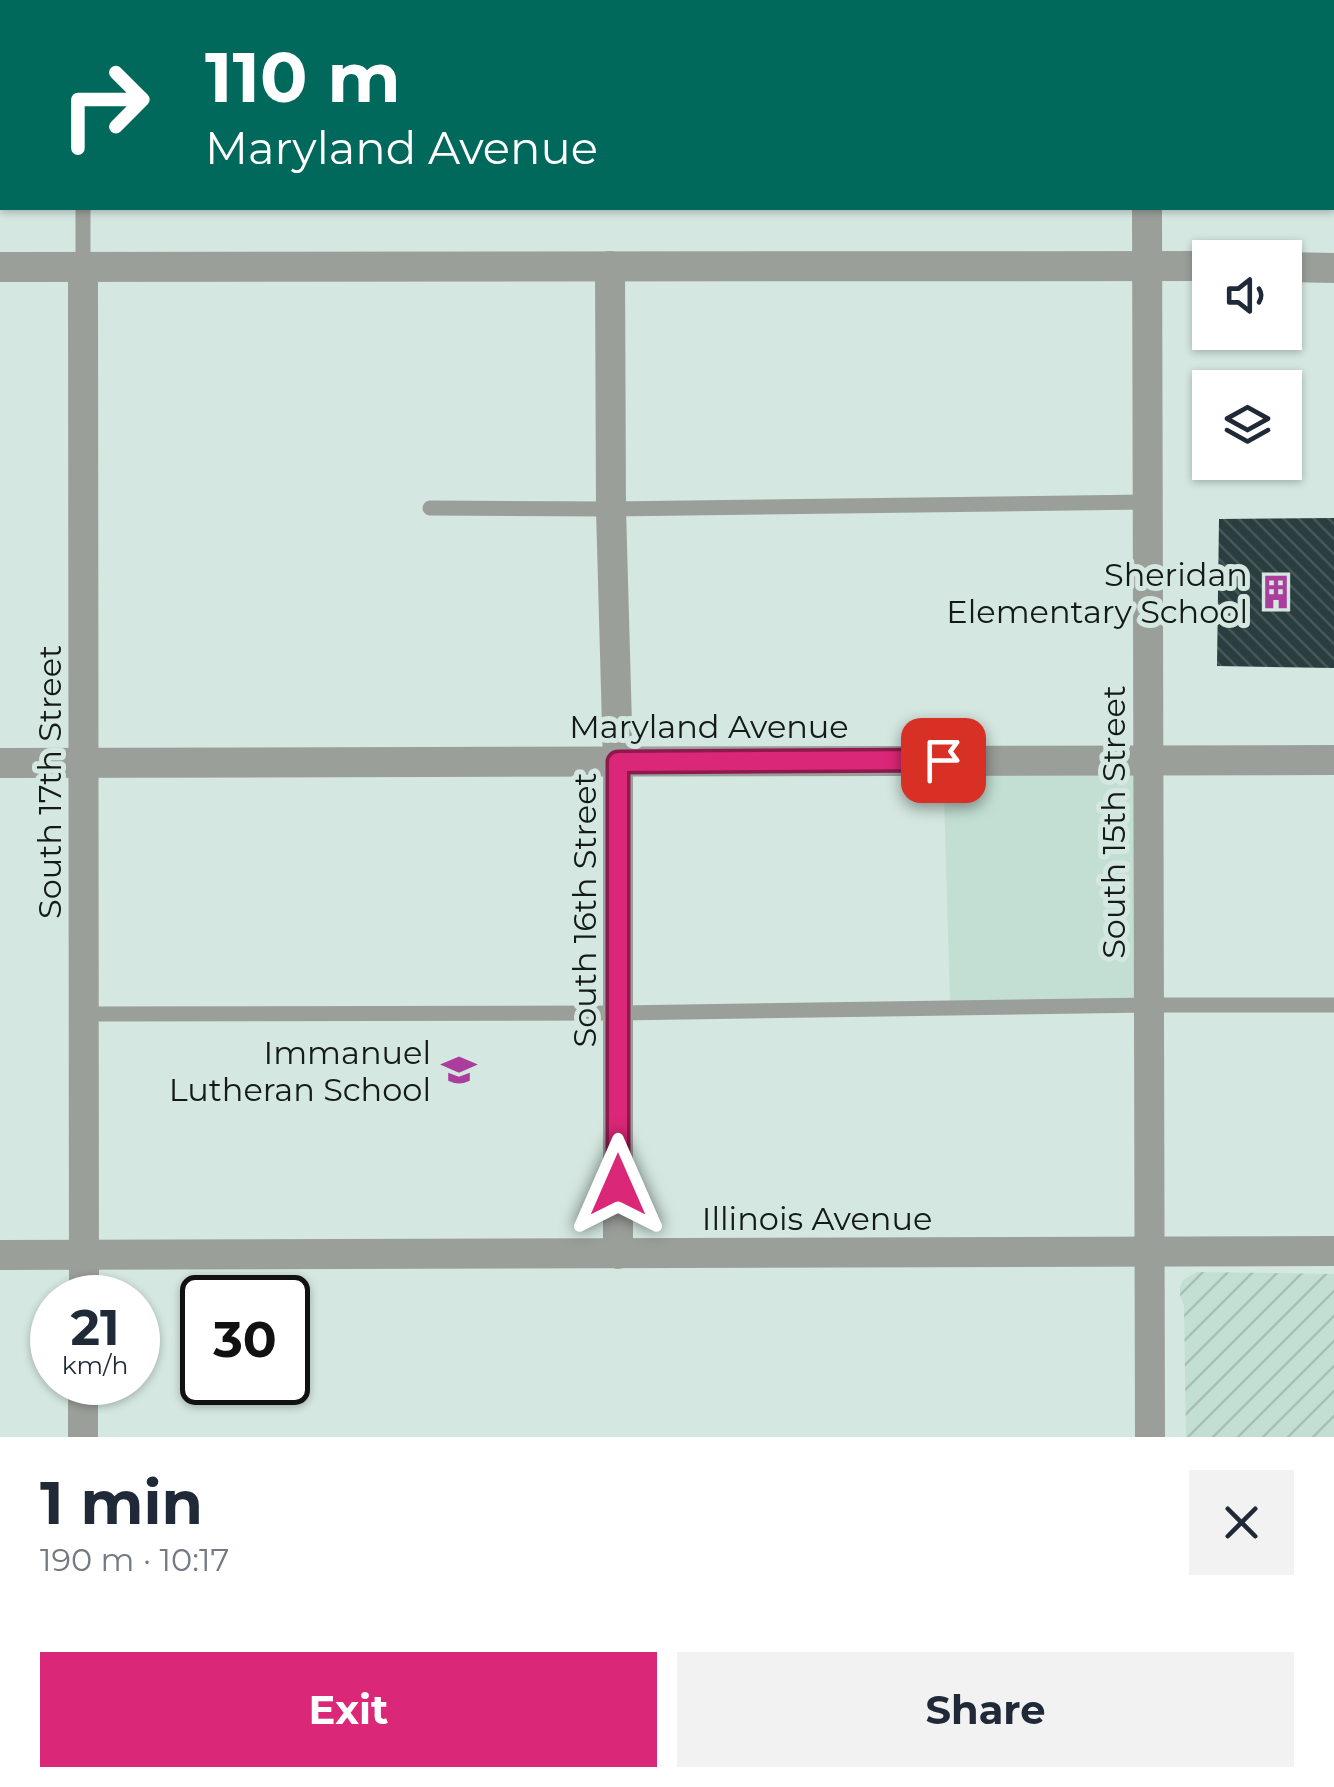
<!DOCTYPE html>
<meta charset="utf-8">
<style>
body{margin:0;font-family:Montserrat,sans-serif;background:#f2f2f3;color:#1f2937;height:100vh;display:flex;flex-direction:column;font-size:38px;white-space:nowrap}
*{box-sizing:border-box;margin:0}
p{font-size:32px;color:#747a83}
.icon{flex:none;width:55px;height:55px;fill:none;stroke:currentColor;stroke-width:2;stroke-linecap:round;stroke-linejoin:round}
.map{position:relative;height:1437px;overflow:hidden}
.sheet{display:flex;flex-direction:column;background:#fff;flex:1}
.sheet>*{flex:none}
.hud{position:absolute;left:0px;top:0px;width:1335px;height:210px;box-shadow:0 2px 8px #0004;background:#00695c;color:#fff;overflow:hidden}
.fabs{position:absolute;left:1192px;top:240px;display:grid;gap:20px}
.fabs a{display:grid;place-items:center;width:110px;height:110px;border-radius:0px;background:#fff;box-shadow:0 2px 8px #0004;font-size:50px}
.speed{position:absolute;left:30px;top:1275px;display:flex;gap:20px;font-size:50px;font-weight:700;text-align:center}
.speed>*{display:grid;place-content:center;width:130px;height:130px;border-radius:50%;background:#fff;box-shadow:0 2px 8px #0004;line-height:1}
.speed small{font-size:25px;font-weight:400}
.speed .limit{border:5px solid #111;border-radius:15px;background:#fff;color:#111}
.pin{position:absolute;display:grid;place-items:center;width:85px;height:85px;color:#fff;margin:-42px;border-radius:20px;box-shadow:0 5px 15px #0006}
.me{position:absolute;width:110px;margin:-55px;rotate:0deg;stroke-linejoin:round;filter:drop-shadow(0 0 8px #0008)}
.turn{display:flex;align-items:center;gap:35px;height:210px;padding:0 40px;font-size:45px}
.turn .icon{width:130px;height:130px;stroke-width:2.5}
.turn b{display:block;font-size:70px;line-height:85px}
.round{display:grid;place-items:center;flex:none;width:105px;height:105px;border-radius:0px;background:#f2f2f3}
.overview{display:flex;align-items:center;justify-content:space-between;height:170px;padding:0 40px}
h1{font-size:60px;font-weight:700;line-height:75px}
.action{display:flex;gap:20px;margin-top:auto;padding:20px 40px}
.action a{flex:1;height:115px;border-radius:0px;background:#db2777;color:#fff;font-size:40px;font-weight:700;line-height:115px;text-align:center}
.action a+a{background:#f2f2f3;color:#1f2937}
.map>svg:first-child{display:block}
</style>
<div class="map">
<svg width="1334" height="1437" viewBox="0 0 1334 1437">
<defs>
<pattern id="industrial-furrows" width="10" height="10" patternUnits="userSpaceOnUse" patternTransform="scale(2.5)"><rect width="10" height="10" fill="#c3dfd4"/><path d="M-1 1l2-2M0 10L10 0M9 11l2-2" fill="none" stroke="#a7bfb5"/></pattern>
<pattern id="building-back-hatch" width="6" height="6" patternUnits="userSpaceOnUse" patternTransform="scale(2.5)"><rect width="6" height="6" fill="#2b3e3f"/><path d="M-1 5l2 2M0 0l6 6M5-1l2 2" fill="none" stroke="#475757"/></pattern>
</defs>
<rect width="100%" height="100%" fill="#d4e7e0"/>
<!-- built -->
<path fill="#c3dfd4" d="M1148,760L1149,1005L950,1002L943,761Z"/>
<!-- industrial -->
<g fill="url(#industrial-furrows)">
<path d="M0,0H983V2H2V207H0Z"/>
<path d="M1197,1272L1334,1274V1437H1186L1184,1306L1180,1295V1287L1183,1280Z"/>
</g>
<!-- building -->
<path fill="url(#building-back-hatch)" d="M1334,518V668L1217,666L1219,519Z"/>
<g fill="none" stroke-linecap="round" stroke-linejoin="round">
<!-- lane -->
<g stroke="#9b9f99" stroke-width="15">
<path d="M159,2L162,0"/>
<path d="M1332,21H1334"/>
<path d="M0,145L2,142"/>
<path d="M83,208V267"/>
<path d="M430,508L611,509L1147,502"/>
<path d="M85,1014L619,1013L1149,1005H1334"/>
</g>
<!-- street -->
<g stroke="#9b9f99" stroke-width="30">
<path d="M1145,2V0"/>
<path d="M1147,208L1150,1437"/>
<path d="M610,266L611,509L618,762V1254"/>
<path d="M0,267L1210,266"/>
<path d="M83,267L84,1298"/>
<path d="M1285,267L1334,268"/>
<path d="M0,763L1334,760"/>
<path d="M0,1255L1334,1251"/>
<path d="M83,1437V1382"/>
</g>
<!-- rail casing -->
<g stroke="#313a36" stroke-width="11">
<g id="rail">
<path d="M46,2L49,0"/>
<path d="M149,2L153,0"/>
<path d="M183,2L188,0"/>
<path d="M0,3L3,0"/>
<path d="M0,47L2,44"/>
<path d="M0,78L2,77"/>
<path d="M0,97L2,96"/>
</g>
</g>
<!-- rail -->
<use href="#rail" stroke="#d4e7e0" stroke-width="8" stroke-dasharray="22" stroke-linecap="butt"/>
</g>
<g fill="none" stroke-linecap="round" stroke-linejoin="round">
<!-- route casing -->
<g stroke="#8e194d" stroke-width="25">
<path id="route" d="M618,1185V762L943,760"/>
</g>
<!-- route -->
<use href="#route" stroke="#db2777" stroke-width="18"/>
</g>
<!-- icons -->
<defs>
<g id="building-bare" transform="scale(2.7)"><path d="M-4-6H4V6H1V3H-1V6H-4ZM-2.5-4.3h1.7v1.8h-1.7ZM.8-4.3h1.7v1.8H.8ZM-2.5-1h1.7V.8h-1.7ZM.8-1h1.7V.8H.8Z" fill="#ab3e9d" stroke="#d4e7e0" stroke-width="2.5" paint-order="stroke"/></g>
<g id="school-bare" transform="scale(2.7)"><path d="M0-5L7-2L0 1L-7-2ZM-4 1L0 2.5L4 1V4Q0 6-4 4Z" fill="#ab3e9d" stroke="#d4e7e0" stroke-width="2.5" paint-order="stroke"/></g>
</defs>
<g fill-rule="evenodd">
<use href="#building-bare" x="1276" y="592"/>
<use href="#school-bare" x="459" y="1070"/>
</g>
<g text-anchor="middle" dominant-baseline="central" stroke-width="10" stroke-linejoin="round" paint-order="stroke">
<!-- poi labels -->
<g font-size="32" fill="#131a17" stroke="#d4e7e0" text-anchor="end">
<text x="1248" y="574">Sheridan<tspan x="1248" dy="37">Elementary School</tspan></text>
<text x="431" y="1052">Immanuel<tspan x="431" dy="37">Lutheran School</tspan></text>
</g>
<!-- street labels -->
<g font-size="32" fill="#131a17" stroke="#d4e7e0">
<text x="709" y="726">Maryland Avenue</text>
<text transform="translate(49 782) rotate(-90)">South 17th Street</text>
<text transform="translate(1113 822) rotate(-90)">South 15th Street</text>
<text transform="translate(584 910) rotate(-90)">South 16th Street</text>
<text x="817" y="1218">Illinois Avenue</text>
</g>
</g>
</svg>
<div class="fabs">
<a><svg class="icon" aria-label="sound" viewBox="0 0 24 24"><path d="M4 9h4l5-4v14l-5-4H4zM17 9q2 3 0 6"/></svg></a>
<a><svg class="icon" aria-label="layers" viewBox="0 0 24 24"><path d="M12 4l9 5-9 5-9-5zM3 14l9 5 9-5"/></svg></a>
</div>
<div class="speed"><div>21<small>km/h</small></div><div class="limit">30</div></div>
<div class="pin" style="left:943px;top:760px;background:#d93025"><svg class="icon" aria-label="arrive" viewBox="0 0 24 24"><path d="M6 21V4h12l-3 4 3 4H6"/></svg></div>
<svg class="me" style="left:618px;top:1185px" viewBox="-20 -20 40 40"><path d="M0-17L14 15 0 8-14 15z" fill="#db2777" stroke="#fff" stroke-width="4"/></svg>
<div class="hud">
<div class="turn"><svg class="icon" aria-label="right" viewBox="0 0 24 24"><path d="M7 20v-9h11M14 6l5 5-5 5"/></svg><div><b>110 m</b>Maryland Avenue</div></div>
</div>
</div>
<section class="sheet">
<div class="overview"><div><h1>1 min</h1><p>190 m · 10:17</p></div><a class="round"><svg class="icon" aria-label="close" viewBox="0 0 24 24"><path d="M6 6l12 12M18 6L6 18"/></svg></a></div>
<div class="action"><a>Exit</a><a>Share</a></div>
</section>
